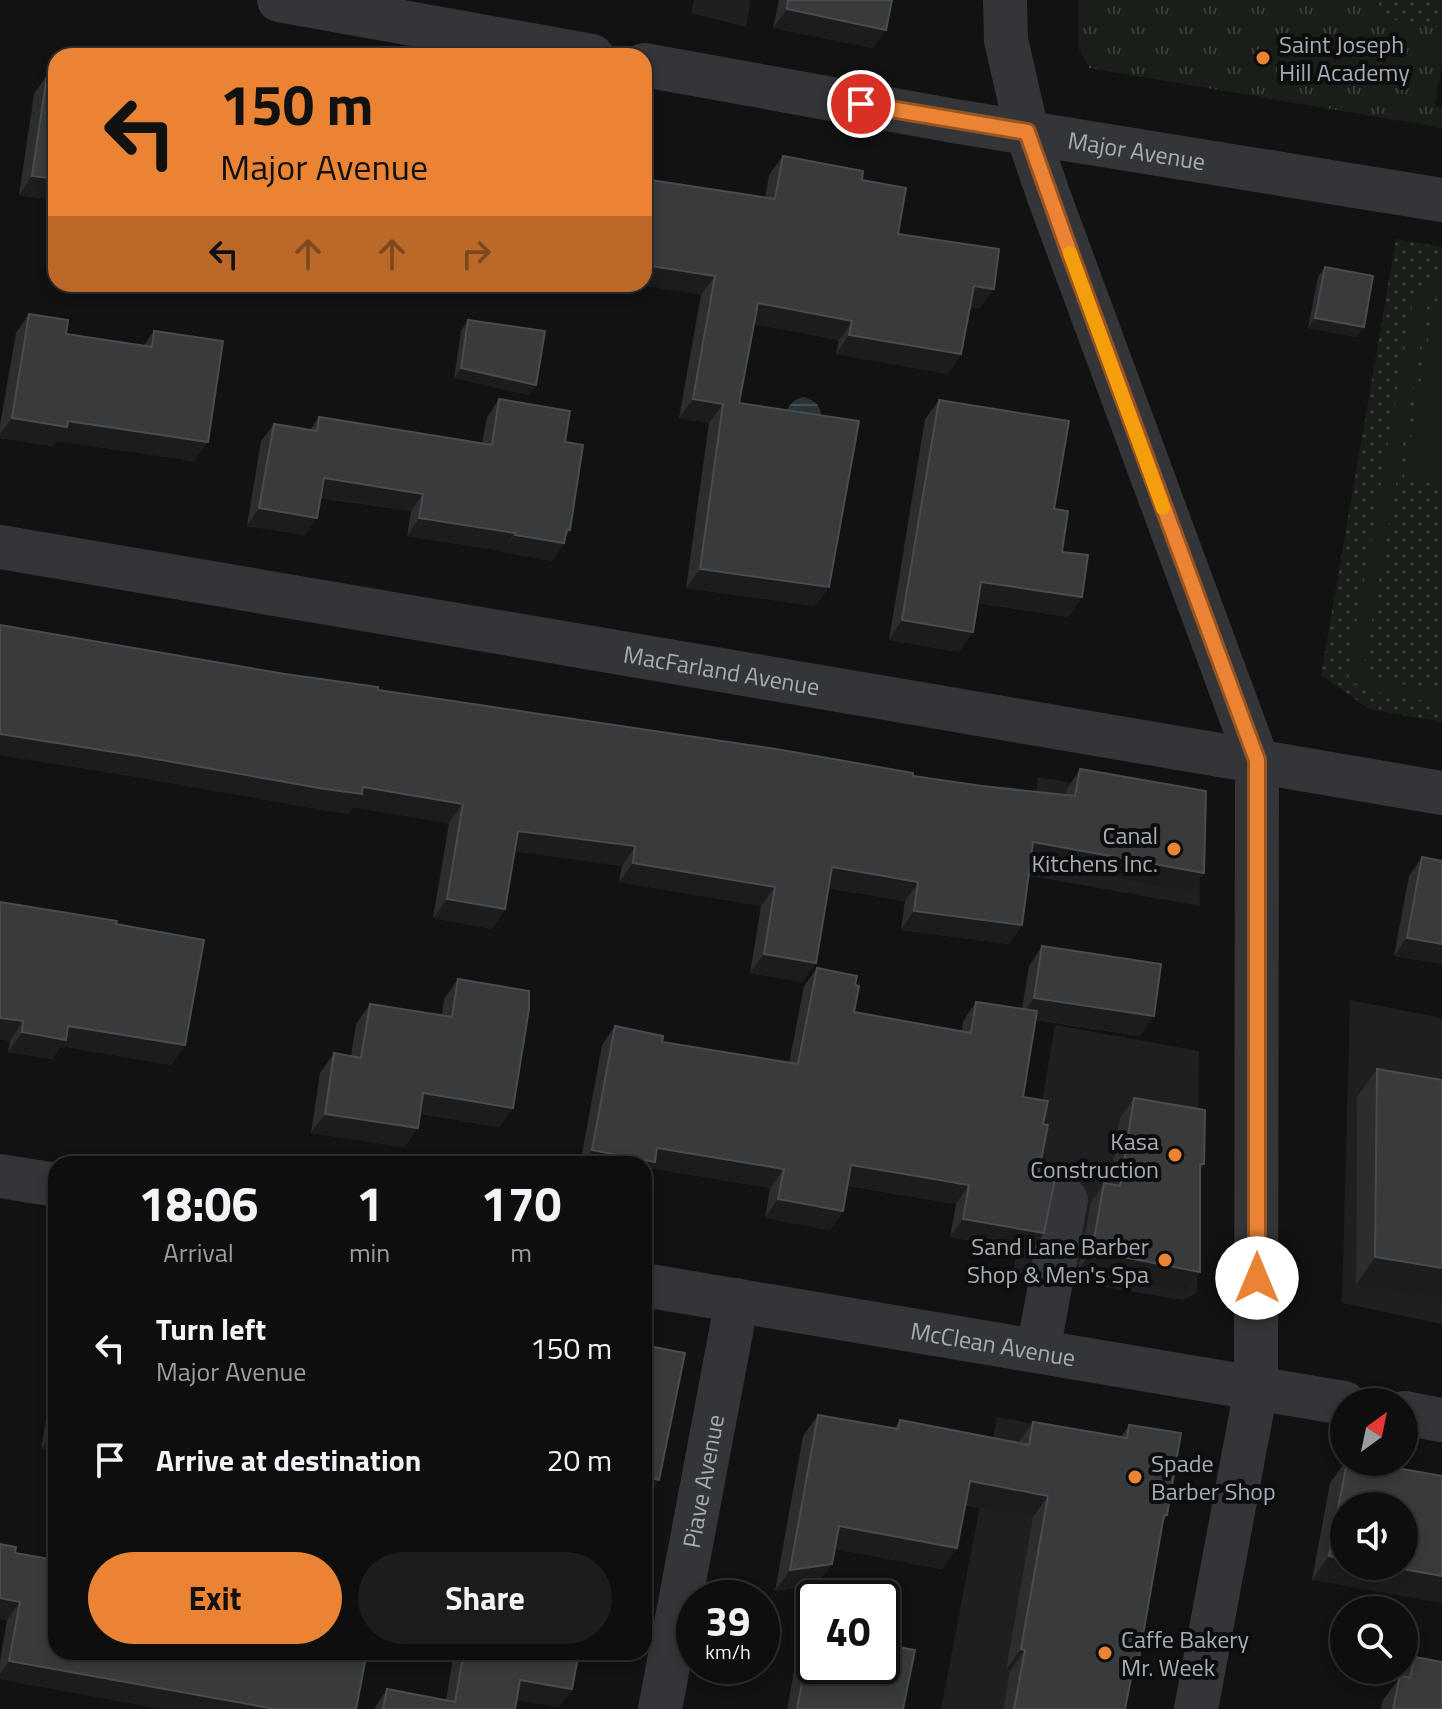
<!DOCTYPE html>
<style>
body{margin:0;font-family:"Titillium Web",sans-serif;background:#1c1c1c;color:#f1f3f6;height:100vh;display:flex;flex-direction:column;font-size:30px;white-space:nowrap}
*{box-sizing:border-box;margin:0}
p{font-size:26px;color:#9b9c9e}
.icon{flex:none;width:44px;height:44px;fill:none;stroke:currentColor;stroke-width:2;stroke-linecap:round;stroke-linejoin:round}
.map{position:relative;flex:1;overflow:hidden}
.details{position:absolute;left:48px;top:1156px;width:604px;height:504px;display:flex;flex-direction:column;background:#0e0e0e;border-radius:24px;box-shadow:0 4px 12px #0003,0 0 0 2px #2e2e2e}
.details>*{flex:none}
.hud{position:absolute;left:48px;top:48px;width:604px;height:244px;border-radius:24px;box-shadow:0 4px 12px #0003,0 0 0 2px #2e2e2e;background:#ea8334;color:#111;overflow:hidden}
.needle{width:52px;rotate:33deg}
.tools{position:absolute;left:1330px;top:1388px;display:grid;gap:16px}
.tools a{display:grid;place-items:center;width:88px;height:88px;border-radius:50%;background:#0e0e0e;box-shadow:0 4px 12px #0003,0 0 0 2px #2e2e2e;font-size:40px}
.speed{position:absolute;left:676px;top:1580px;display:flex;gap:16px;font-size:40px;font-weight:700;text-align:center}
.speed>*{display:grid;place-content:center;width:104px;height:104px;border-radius:50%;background:#0e0e0e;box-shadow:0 4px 12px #0003,0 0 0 2px #2e2e2e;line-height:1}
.speed small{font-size:20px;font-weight:400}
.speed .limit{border:4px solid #111;border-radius:12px;background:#fff;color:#111}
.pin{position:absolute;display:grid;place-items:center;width:68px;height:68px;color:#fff;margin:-34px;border:4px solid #fff;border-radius:50%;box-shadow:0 2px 8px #0007}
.me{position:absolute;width:88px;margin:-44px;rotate:0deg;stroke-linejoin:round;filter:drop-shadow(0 0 6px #0008)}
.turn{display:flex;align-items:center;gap:28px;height:168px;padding:0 40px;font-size:36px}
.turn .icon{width:104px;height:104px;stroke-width:2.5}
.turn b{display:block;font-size:56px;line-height:68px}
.lanes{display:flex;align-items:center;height:76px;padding:0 40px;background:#0003;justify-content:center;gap:40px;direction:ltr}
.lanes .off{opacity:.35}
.eta{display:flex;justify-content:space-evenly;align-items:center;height:136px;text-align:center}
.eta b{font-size:48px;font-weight:700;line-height:56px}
.action{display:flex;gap:16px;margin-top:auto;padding:16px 40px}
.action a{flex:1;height:92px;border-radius:48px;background:#ea8334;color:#111;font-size:32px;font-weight:700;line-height:92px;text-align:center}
.action a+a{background:#1c1c1c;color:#f1f3f6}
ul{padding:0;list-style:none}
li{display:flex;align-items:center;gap:24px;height:112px;padding:0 40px}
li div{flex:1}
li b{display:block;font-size:30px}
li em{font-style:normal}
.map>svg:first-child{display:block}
</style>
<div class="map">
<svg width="1442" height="1709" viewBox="0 0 1442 1709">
<defs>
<pattern id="grass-tufts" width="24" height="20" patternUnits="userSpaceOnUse" patternTransform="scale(2)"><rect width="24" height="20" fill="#191e18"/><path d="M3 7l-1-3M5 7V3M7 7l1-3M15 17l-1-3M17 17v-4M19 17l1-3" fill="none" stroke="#373c37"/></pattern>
<pattern id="park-dots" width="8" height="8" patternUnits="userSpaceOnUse" patternTransform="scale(2)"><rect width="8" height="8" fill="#191e18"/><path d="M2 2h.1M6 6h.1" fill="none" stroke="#373c37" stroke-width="1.8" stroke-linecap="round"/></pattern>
<pattern id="water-rules" width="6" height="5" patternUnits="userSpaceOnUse" patternTransform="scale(2)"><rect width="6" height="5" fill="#293437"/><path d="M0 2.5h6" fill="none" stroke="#454f52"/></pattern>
</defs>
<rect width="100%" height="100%" fill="#121213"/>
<!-- built -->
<g fill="#1e1f20">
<path d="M694,0H751L746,27L691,13Z"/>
<path d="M1038,777L1198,805L1200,906L1026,875Z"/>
<path d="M1350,1000L1442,1018V1324L1342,1303Z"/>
<path d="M1055,1025L1199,1051L1197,1293L1183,1300L1013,1272Z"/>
<path d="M997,1417L1160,1447L1171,1466L1126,1709H941Z"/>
</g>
<!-- grass -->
<path fill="url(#grass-tufts)" d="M1078,0H1379L1376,17L1442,28V64L1435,106L1442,108V128L1089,68L1078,47Z"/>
<!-- park -->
<g fill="url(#park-dots)">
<path d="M1379,0H1442V28L1376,17Z"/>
<path d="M1396,239L1442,247V722L1369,709L1321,675Z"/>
</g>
<!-- garden -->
<g fill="#191e18">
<path d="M1432,279H1442V293C1435,292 1430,295 1428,302L1363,671L1365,675L1373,679L1442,691V704L1363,689L1349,678L1348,672L1414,295L1421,285Z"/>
<path d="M1435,301L1442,302V485L1404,478Z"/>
</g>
<!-- water -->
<path fill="url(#water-rules)" d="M804,397C817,401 822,407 821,421L780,455C783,435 779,401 804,397Z"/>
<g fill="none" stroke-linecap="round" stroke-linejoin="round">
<!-- minor -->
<g stroke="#333538" stroke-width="44">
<path d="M279,0L592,56"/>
<path d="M1005,0L1006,40L1027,132L1048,194L1257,760L1256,1389L1196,1709"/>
<path id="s1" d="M644,65L954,121L1442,200"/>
<path id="s2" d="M0,547L1442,793"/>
<path d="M0,1176L56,1185"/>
<path id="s3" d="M644,1285L1344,1403"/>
<path d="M1038,1351L1066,1200"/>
<path d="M1404,1413L1442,1420"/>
<path id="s4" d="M660,1709L737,1300"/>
</g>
</g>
<!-- wall -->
<g fill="#2b2d2e">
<path d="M779,0H892L873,48L773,28Z"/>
<path d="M47,75L56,76V200L19,195L34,94Z"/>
<path d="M783,156L862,180L898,234L980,308L970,307L961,354L948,374L836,354L839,340L754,324L739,403L829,587L815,606L686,588L709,423L679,418L701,295L765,198L769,175Z"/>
<path d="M1325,267L1364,327L1357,337L1308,328L1318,277Z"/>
<path d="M29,314L66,334L144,345L154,331L194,461L57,441L53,446L0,438V425L16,333Z"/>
<path d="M468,320L536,385L529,395L454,378L461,331Z"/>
<path d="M499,399L565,442L570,530L566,536L564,543L552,561L502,552L503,551L407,536L411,511L321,498L305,535L247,526L261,441L274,424L310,430L319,417L482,443L487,417Z"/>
<path d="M939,400L1054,509L1062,552L1082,597L1068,617L977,603L959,652L889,640L925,419Z"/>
<path d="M0,625L378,690L913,776L982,786L1066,795L1067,789L1080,769L1191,892L1030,864L1022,925L1009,944L901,930L905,901L828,888L803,982L750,973L761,906L619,882L622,866L515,851L505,909L492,929L433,918L449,823L353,807L348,814L312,808L125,775L0,755Z"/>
<path d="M1422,857L1442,964L1394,956L1409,876Z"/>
<path d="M116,924L185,1045L171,1065L61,1046L52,1059L8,1052L10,1041L0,1039Z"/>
<path d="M1042,946L1140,1036L1036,1020L1023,1097L1043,1124L1031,1252L950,1237L956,1204L848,1186L843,1211L830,1230L765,1218L770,1188L650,1168L644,1164H580L602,1045L615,1026L662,1042L789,1063L804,986L817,968L855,985L854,1012L962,1031L963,1021L976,1002L1022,1009L1029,966Z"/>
<path d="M458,979L513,1108L499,1127L420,1114L418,1128L404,1147L311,1133L320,1073L334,1053L351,1056L356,1024L370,1004L442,1015L444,999Z"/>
<path d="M1377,1069L1442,1299L1356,1285L1357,1097Z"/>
<path d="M1134,1098L1204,1164L1200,1170V1272L1186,1292L1078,1270L1091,1203L1104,1183L1110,1184L1120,1118Z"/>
<path d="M56,1398V1452L41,1449L48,1409Z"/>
<path d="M818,1415L894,1429L900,1420L1018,1443L1033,1422L1121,1437L1129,1425L1167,1515L1163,1522L1125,1709H1003L1010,1671L1006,1670L1033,1517L965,1505L942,1569L835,1549L817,1585L775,1591L803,1436Z"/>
<path d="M1345,1462H1363L1442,1476L1312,1580L1330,1483Z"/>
<path d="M0,1544L15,1553L356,1709H163L0,1679V1661L7,1620L0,1619Z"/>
<path d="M812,1631L903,1709H787L798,1650Z"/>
<path d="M454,1652H579L572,1689L559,1707L517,1700L515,1709H374L387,1689L446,1700Z"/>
<path d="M1415,1657L1442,1709H1381L1383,1700Z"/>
</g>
<!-- shaded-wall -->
<g fill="#1c1c1d">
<path d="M787,9L886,30L873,48L773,28Z"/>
<path d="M32,176L56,179V200L19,195Z"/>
<path d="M644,265L715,276L701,295L632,284H644Z"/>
<path d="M974,286L994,289L980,308L960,305Z"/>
<path d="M758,303L852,321L839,340L744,322Z"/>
<path d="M1315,318L1364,327L1357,337L1308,328Z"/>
<path d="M849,335L961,354L948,374L836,354Z"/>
<path d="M461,368L536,385L529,395L454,378Z"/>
<path d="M693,399L723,404L709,423L679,418Z"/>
<path d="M12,418L68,421L208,442L194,461L57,441L53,446L0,438V434Z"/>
<path d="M324,478L423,494L411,511L312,496Z"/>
<path d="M259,508L317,518L305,535L247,526Z"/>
<path d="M419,518L515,533L503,551L407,536Z"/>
<path d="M567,529L570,530L561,543H564L552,561L502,552L515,535Z"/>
<path d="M700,569L829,587L815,606L686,588Z"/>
<path d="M981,582L1082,597L1068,617L967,601Z"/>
<path d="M902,620L973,632L959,652L889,640Z"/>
<path d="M0,734L363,787L463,804L449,823L353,807L348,814L312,808L125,775L0,755Z"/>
<path d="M518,831L635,846L622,866L505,850Z"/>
<path d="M1033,842L1204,873L1191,892L1020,862Z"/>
<path d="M633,863L775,887L761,906L619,882Z"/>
<path d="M832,867L918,882L905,901L818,886Z"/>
<path d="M447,899L505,909L492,929L433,918Z"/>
<path d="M914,911L1022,925L1009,944L901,930Z"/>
<path d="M1407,938L1442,944V964L1394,956Z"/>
<path d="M764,954L816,963L803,982L750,973Z"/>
<path d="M1034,998L1154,1016L1140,1036L1021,1017Z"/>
<path d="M0,1018L23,1021L10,1041L0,1039Z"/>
<path d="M68,1026L185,1045L171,1065L61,1046L52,1059L8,1052L22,1032Z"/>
<path d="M423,1093L513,1108L499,1127L410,1112Z"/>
<path d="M325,1114L418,1128L404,1147L311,1133Z"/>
<path d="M657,1148L784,1169L770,1188L650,1168L644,1177V1164H582L592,1150Z"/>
<path d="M851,1165L969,1185L956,1204L838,1184Z"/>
<path d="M778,1199L843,1211L830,1230L765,1218Z"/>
<path d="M963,1219L1044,1233L1031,1252L950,1237Z"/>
<path d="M1092,1251L1200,1272L1186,1292L1078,1270Z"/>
<path d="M1375,1257L1442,1268V1299L1356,1285Z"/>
<path d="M55,1430L56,1452L41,1449Z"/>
<path d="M653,1478L659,1480L646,1498Z"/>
<path d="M970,1481L1048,1496L1033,1517L955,1503Z"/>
<path d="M839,1526L957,1548L942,1569L824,1547Z"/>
<path d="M1329,1556L1344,1559V1566H1385L1442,1576V1603L1312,1580Z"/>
<path d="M832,1564L817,1585L775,1591L790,1570Z"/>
<path d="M0,1598L20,1602L7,1620L0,1619Z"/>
<path d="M1021,1649L1025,1650L1010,1671L1006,1670Z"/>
<path d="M9,1661L275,1709H163L0,1679V1674Z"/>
<path d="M520,1680L572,1689L559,1707L507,1698Z"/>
</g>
<!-- building -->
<g fill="#383a3c" stroke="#494c4f" stroke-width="2">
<path d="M788,0H892L886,30L787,9Z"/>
<path d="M47,75L56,76V179L32,176Z"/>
<path d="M783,156L863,171L862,180L906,188L898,234L999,249L994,289L974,286L961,354L849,335L852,321L758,303L739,403L859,421L829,587L700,569L723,404L693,399L715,276L644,265V179L775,199Z"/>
<path d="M1325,267L1373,276L1364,327L1315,318Z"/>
<path d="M29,314L68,320L66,334L152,347L154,331L223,341L208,442L68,421L67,427L12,418Z"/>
<path d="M468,320L545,331L536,385L461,368Z"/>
<path d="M499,399L570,411L565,442L583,445L570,530L567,529L564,543L515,535V533L419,518L423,494L324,478L317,518L259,508L274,424L317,431L319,417L492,445Z"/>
<path d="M939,400L1069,421L1054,509L1068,511L1062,552L1088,555L1082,597L981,582L973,632L902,620Z"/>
<path d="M0,625L285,674L378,687V690L776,749L913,773V776L982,786L1075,796L1080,769L1206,791L1204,873L1033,842L1022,925L914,911L918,882L832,867L816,963L764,954L775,887L633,863L635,846L518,831L505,909L447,899L463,804L363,787L362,794L325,789L139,756L0,734Z"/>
<path d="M1422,857L1442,861V944L1407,938Z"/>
<path d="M0,902L117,921L116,924L204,940L185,1045L68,1026L66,1040L22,1032L23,1021L0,1018Z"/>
<path d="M1042,946L1161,964L1154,1016L1034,998Z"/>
<path d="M817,968L857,976L855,985L859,986L854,1012L971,1033L976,1002L1037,1011L1023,1097L1048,1101L1043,1124L1048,1125L1039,1171L1056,1174L1044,1233L963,1219L969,1185L851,1165L843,1211L778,1199L784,1169L657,1148L655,1162L592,1150L615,1026L663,1036L662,1042L798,1064Z"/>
<path d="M458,979L529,991V1009L513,1108L423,1093L418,1128L325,1114L334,1053L361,1058L370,1004L452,1017Z"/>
<path d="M1377,1069L1442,1080V1268L1375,1257Z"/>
<path d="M1134,1098L1205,1110L1204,1164H1200V1272L1092,1251L1104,1183L1120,1186Z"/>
<path d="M644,1345L685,1353L659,1480L653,1478L644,1546Z"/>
<path d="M818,1415L898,1429L900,1420L1029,1445L1033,1422L1127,1438L1129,1425L1181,1433L1167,1515H1164L1137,1669L1133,1668L1125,1709H1014L1025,1650L1021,1649L1048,1496L970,1481L957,1548L839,1526L832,1564L790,1570Z"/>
<path d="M1347,1462H1363L1442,1476V1576L1385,1566H1404V1506H1344V1559L1329,1556Z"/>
<path d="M0,1544L16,1547L15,1553L56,1560V1652H367L356,1709H275L9,1661L20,1602L0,1598Z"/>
<path d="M812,1631H814V1666H882V1644L915,1650L903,1709H797Z"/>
<path d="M464,1652H579L572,1689L520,1680L515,1709H383L387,1689L455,1702Z"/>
<path d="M1415,1657L1442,1662V1709H1393L1400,1675L1410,1678Z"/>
</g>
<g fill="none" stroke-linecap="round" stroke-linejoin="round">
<!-- route casing -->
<g stroke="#985522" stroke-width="20">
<path id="route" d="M861,104L1027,132L1070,253L1257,760V1278"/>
</g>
<!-- route -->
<use href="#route" stroke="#ea8334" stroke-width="14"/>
<!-- slow -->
<path stroke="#f59e0b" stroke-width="14" d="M1070,253L1163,508"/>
</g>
<!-- markers -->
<g fill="#ea8334" stroke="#0d0d0e" stroke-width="3">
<circle cx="1263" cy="58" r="8"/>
<circle cx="1174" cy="849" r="8"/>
<circle cx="1175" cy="1155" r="8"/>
<circle cx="1165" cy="1260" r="8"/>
<circle cx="1135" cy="1477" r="8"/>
<circle cx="1105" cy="1653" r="8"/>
</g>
<g text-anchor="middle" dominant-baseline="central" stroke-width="8" stroke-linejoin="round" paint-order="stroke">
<!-- poi labels -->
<g font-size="24" fill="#a4acb4" stroke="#0d0d0e" text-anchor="start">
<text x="1279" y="44">Saint Joseph<tspan x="1279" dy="28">Hill Academy</tspan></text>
<text x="1158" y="835" text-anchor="end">Canal<tspan x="1158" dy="28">Kitchens Inc.</tspan></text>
<text x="1159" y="1141" text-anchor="end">Kasa<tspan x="1159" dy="28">Construction</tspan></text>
<text x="1149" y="1246" text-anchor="end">Sand Lane Barber<tspan x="1149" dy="28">Shop &amp; Men's Spa</tspan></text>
<text x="1151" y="1463">Spade<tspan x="1151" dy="28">Barber Shop</tspan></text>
<text x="1121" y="1639">Caffe Bakery<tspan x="1121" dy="28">Mr. Week</tspan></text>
</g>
<!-- street labels -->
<g font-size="24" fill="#a4acb4" stroke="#0d0d0e">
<text stroke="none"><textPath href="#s1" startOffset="500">Major Avenue</textPath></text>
<text stroke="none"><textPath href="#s2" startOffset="732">MacFarland Avenue</textPath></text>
<text stroke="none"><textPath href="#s3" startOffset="354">McClean Avenue</textPath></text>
<text stroke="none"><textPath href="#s4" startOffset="232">Piave Avenue</textPath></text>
</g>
</g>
</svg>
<div class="tools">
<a><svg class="needle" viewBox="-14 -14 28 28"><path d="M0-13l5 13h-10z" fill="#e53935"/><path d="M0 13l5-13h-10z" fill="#9b9c9e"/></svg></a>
<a><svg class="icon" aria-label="sound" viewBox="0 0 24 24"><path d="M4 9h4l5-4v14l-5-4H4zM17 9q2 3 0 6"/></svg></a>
<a><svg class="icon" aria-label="search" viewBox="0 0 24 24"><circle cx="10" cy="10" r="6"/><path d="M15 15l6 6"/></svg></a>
</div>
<div class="speed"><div>39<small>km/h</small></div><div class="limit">40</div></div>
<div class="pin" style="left:861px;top:104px;background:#d93025"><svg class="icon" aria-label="arrive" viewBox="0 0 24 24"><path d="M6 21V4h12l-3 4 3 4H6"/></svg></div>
<svg class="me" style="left:1257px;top:1278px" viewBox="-20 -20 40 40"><circle r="19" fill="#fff"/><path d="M0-13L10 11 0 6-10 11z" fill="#ea8334"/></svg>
<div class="hud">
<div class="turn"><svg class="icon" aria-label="left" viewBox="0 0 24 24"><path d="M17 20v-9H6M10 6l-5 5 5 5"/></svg><div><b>150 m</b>Major Avenue</div></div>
<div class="lanes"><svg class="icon" aria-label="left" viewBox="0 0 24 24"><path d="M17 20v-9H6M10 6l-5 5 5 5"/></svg><svg class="icon off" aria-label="ahead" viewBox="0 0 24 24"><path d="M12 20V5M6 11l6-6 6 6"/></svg><svg class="icon off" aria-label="ahead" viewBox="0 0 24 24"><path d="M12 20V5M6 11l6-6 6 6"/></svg><svg class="icon off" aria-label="right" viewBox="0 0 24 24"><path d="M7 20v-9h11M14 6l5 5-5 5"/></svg></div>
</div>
<section class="details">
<div class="eta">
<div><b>18:06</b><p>Arrival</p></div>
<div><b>1</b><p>min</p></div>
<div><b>170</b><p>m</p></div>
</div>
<ul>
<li><svg class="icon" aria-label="left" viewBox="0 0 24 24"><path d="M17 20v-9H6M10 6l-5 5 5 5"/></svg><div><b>Turn left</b><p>Major Avenue</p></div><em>150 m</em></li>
<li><svg class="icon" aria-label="arrive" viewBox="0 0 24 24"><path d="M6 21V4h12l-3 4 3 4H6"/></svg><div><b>Arrive at destination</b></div><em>20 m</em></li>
</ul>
<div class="action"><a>Exit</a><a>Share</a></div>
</section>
</div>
